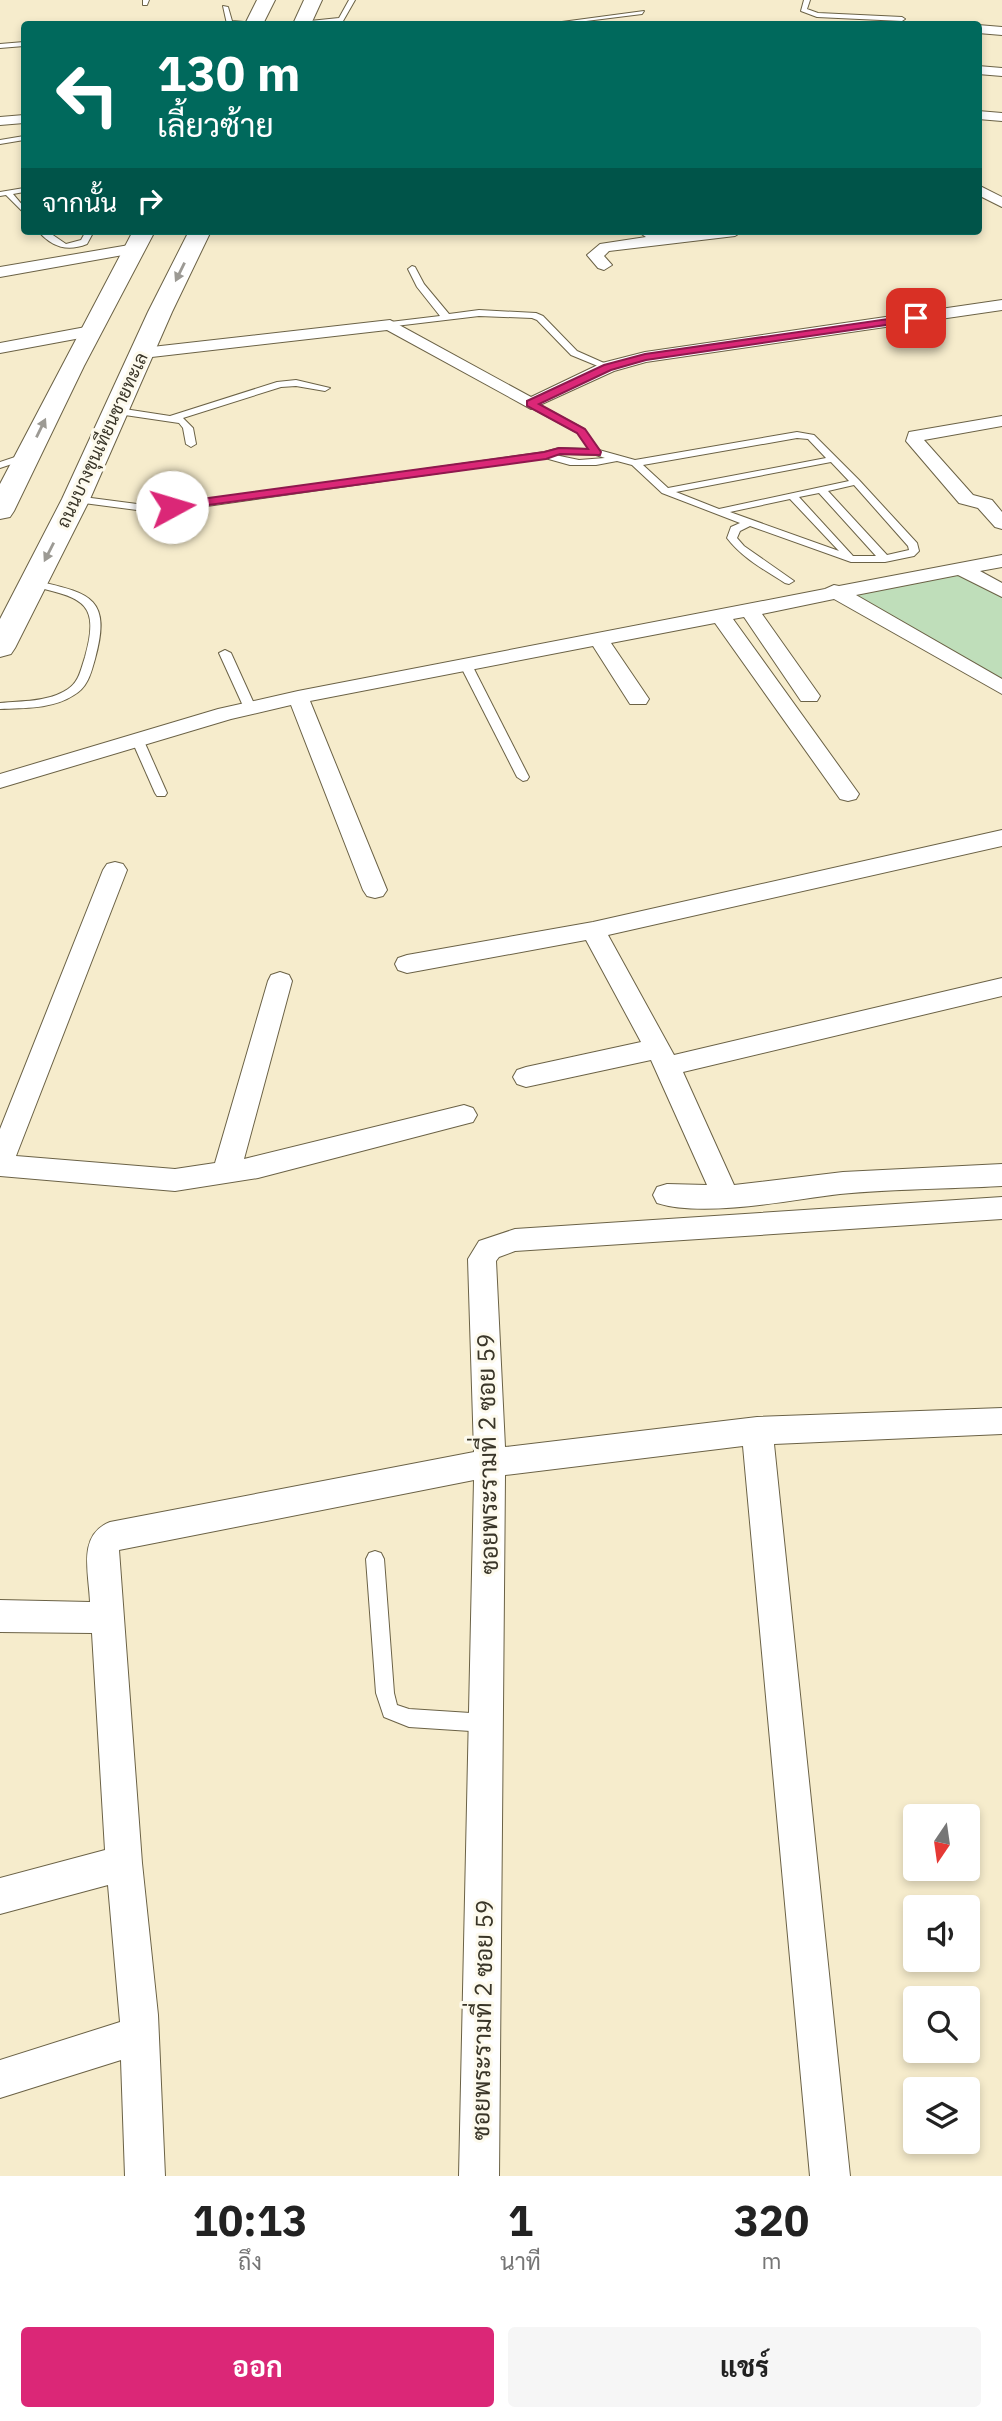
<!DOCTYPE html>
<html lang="th">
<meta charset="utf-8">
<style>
body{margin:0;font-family:"IBM Plex Sans",Sarabun,sans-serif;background:#f6f6f6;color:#222;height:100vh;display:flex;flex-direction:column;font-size:26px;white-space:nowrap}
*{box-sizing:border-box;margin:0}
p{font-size:23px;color:#767676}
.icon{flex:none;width:38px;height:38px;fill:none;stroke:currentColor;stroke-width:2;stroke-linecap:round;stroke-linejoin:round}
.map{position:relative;height:2176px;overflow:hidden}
.sheet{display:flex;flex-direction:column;background:#fff;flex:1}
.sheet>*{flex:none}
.guide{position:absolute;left:21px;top:21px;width:961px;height:214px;border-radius:7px;box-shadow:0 4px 10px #0003;background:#00695c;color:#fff;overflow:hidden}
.needle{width:46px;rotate:193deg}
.buttons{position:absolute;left:903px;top:1804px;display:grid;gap:14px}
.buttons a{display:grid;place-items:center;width:77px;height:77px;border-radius:7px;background:#fff;box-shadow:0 4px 10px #0003;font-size:35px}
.pin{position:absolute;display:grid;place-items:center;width:60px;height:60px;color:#fff;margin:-30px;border-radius:14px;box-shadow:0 4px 10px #0006}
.me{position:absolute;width:77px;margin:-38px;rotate:84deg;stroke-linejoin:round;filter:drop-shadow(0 0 5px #0008)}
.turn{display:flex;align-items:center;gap:24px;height:147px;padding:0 21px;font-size:32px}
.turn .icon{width:91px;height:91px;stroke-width:2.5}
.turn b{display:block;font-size:49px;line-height:60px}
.then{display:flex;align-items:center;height:66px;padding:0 21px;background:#0003;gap:14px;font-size:26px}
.eta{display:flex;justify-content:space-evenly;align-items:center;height:119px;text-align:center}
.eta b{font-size:42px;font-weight:700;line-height:49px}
.cta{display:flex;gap:14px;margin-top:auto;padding:14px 21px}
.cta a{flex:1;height:80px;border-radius:7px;background:#db2777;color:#fff;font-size:28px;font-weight:700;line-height:80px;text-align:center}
.cta a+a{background:#f6f6f6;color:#222}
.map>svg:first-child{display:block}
</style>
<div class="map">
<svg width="1002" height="2176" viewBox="0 0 1002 2176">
<rect width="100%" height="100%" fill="#f6eccc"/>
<!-- green -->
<path fill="#bfdeba" d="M960,573L1002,596V679L855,594Z"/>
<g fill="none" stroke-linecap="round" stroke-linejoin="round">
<!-- lane casing -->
<g stroke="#6b6246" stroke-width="2">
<g id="lane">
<path d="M143,0H149L147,5H143Z"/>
<path d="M349,0H355L343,21L303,24L300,22L339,18Z"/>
<path d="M804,0H810L807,9L818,13L902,17L905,19L902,21L817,17L801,11Z"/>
<path d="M223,6L228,7L232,21L257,23L227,24Z"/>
<path d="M644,11L642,14L562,24H547Z"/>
<path d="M24,42V46L0,48V44Z"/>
<path d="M24,136V140L0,144V140Z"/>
<path d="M24,188V192L13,194L24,207V213L6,195L0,196V192Z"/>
<path d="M38,231H47L66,244L81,240L86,231H94L87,244C67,252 52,247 38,231Z"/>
<path d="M412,266L415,267L424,284L449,314L479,310L536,313L543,316L577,351L613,367L605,369L571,355L537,320L532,318L479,316L387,327L386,325L390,322L440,316L417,287L408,269Z"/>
<path d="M296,380L330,388L325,391L296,386L281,387L183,418L193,428L196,444L191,447L186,444L183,428L179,423L118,414L113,411L118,408L170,416L277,382Z"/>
<path d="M528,402H534L584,429L599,450L635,460L797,432L814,435L859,480L917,543L919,551L914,556L885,562H851L750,526L740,531L737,538L744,546L794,581L789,584L785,583C765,570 742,558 727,538L731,527L740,523L662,493L632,465L617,461L596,465H570L545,458L186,509L137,510L76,502L71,499L76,496L137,504L186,503L545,452L559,448L589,449L578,433L528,406ZM797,438L808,439L826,458L668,488L643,465ZM560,454L596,455L605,458L579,460L555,455ZM831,462L849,481L719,509L676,492ZM854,485L908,546L909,550L887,555L828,491ZM819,493L876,556H853L799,497ZM790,499L839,551L730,512Z"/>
<path d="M27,453L32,456L30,458L0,468V462Z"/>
<path d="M33,580C87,593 113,595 95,659C91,673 88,687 74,695C53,709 24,708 0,709V703C22,701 49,702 68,689C79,682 81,669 85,657C102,598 78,598 29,585V581Z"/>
<path d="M225,650L231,653L256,708L254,710H246L244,708L219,653Z"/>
<path d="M466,662L472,665L529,777L527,780L523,781L517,777L460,665Z"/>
<path d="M138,737L144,741L167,793L165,796H157L155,793L132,741Z"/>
<path d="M375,1551L381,1553L384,1559L394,1693L397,1705L409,1709L486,1714L492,1717L495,1723L492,1729L486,1732L409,1727L384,1717L376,1693L366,1559L369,1553Z"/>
</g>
</g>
<!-- street casing -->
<g stroke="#6b6246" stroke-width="2">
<g id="street">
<path d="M978,25L1002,27V35L978,33Z"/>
<path d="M978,66L1002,68V76L978,74Z"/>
<path d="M978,111L1002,113V121L978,119Z"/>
<path d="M24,115V123L0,125V117Z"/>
<path d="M978,185L1002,197V207L978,195Z"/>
<path d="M637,231H657L665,235L698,231H743L735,236L609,251L604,256L612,265L604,270L598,268L587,255L600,244L646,237Z"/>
<path d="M135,244L143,249L140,252L0,277V267Z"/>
<path d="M1002,300V310L646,362L614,371L531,409L387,330L143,358L135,353L143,348L390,320L531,397L602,363L645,352Z"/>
<path d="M91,326L99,331L97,335L0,353V343Z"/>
<path d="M1002,416V426L924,440L973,495L992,500L1002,512V529L995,527L978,508L959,503L906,441L909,432Z"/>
<path d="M1002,555V567L980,571L1002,583V597L958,575L856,595L1002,679V694L834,599L762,614L820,696L817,701H801L744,617L733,619L859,794L856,799L848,801L840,799L715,623L611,643L649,699L646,704H630L593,646L310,701L387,890L383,896L375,898L367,896L363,890L291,705L231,719L0,788V774L218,709L298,691L825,589L834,585L839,586Z"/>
<path d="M1002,830V846L608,935L674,1055L1002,978V996L683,1072L734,1185L843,1172L1002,1164V1186C948,1189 893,1189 840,1194C790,1200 704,1218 657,1203L653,1195L657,1187L667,1184L707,1185L651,1060L526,1087L517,1084L513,1077L517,1070L526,1067L641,1042L586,940L407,973L398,970L395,964L398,958L407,955L593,922Z"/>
<path d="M115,862L123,864L127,870L16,1156L175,1169L215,1163L268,981L271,975L280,972L289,975L292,981L244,1159L464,1105L473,1108L477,1115L473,1122L258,1178L175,1191L0,1176V1129L103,870L107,864Z"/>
<path d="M1002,1197V1219L515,1251L499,1257L496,1261L505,1447L757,1417L1002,1408V1434L774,1444L850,2176H810L743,1446L505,1475L499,2176H459L474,1480L119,1550L142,1863L158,2015L165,2176H125L121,2060L0,2098V2060L120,2022L108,1885L0,1914V1878L105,1850L92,1633L0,1632V1600L90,1602C89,1573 77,1535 110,1522L474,1452L468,1259L479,1241L515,1229Z"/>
</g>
</g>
<!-- secondary casing -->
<g stroke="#6b6246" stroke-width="2">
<g id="secondary">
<path d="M257,0H275L263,24H245Z"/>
<path d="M304,0H322L311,24H293Z"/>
<path d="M133,231H155L84,366L14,511L10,517L0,519V484Z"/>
<path d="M189,231H211L172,312L90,499L15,648L11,654L0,657V619L62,499L148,312Z"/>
</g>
</g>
<!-- lane -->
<use href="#lane" fill="#fff" fill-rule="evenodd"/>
<!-- street -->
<use href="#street" fill="#fff" fill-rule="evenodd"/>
<!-- secondary -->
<use href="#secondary" fill="#fff" fill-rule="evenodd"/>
</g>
<!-- one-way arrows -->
<defs><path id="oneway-solid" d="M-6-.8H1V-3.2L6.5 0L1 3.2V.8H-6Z" transform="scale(1.75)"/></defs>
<g fill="#9c9a94">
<use href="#oneway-solid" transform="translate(180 272) rotate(116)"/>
<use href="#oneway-solid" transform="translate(41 428) rotate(-64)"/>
<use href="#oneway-solid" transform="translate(49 552) rotate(117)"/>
</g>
<!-- route -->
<path fill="#db2777" stroke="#8e194d" stroke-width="2" d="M916,315L921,318L920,320L646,360L611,370L539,404L585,429L601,452L600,455L560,454L546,459L172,510L166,507L172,503L544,452L559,448L588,449L577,433L527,406V401L604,365L645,354Z"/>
<g text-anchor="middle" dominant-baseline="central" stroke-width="6" stroke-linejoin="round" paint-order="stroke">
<!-- far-street labels -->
<g font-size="18" fill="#393528" stroke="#fdfaed">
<text transform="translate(102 440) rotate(-65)">ถนนบางขุนเทียนชายทะเล</text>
</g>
<!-- near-street labels -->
<g font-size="24" fill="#393528" stroke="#fdfaed">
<text transform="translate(487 1454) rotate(-91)">ซอยพระรามที่ 2 ซอย 59</text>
<text transform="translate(482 2020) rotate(-89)">ซอยพระรามที่ 2 ซอย 59</text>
</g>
</g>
</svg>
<div class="buttons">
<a><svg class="needle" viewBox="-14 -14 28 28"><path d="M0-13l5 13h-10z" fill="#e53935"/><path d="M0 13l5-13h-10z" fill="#767676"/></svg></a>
<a><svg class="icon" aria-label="sound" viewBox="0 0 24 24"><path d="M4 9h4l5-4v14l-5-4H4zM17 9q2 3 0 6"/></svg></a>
<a><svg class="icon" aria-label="search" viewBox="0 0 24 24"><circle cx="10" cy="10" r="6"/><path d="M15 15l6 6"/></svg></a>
<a><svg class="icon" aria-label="layers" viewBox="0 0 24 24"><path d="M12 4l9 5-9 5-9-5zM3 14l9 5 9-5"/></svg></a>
</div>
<div class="pin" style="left:916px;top:318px;background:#d93025"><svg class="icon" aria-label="arrive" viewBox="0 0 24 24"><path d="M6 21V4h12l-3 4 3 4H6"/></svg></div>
<svg class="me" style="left:172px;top:507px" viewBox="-20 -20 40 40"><circle r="19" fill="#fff"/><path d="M0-13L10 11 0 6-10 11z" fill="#db2777"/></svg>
<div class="guide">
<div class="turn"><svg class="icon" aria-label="left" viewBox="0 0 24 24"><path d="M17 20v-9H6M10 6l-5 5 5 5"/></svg><div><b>130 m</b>เลี้ยวซ้าย</div></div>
<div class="then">จากนั้น<svg class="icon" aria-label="right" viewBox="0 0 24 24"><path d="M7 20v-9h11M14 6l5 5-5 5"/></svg></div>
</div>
</div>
<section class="sheet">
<div class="eta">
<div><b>10:13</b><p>ถึง</p></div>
<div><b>1</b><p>นาที</p></div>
<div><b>320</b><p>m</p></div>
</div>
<div class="cta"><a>ออก</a><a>แชร์</a></div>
</section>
